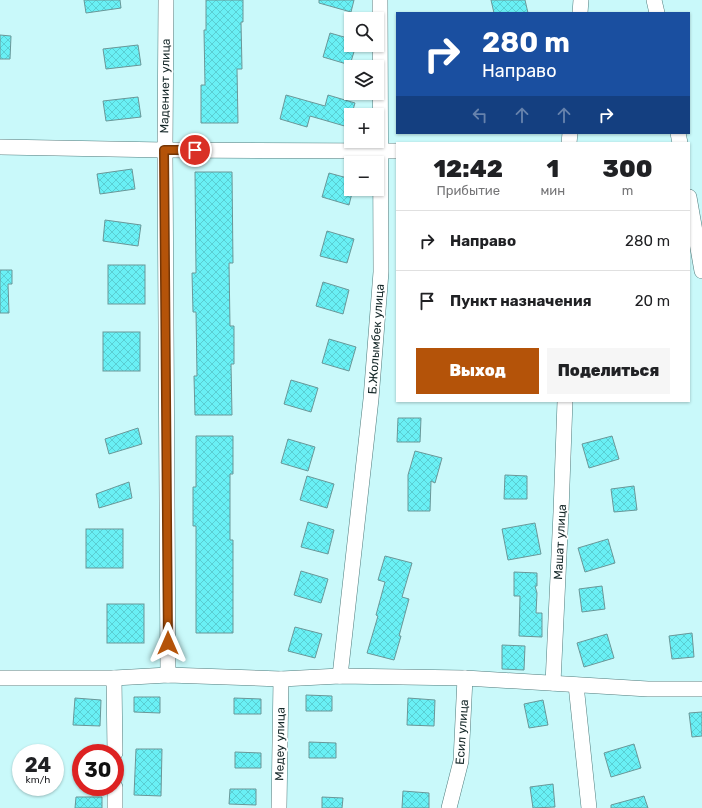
<!DOCTYPE html>
<html lang="ru">
<meta charset="utf-8">
<style>
body{margin:0;font-family:Rubik,sans-serif;background:#f6f6f6;color:#202124;height:100vh;display:flex;flex-direction:column;font-size:15px;white-space:nowrap}
*{box-sizing:border-box;margin:0}
p{font-size:13px;color:#757577}
.icon{flex:none;width:22px;height:22px;fill:none;stroke:currentColor;stroke-width:2;stroke-linecap:round;stroke-linejoin:round}
.map{position:relative;flex:1;overflow:hidden}
.details{position:absolute;left:396px;top:142px;width:294px;height:260px;display:flex;flex-direction:column;background:#fff;border-radius:0px;box-shadow:0 1px 3px #0004}
.details>*{flex:none}
.banner{position:absolute;left:396px;top:12px;width:294px;height:122px;border-radius:0px;box-shadow:0 1px 3px #0004;background:#1a4fa0;color:#fff;overflow:hidden}
.tools{position:absolute;left:344px;top:12px;display:grid;gap:8px}
.tools a{display:grid;place-items:center;width:40px;height:40px;border-radius:0px;background:#fff;box-shadow:0 1px 3px #0004;font-size:20px}
.speed{position:absolute;left:12px;top:744px;display:flex;gap:8px;font-size:20px;font-weight:700;text-align:center}
.speed>*{display:grid;place-content:center;width:52px;height:52px;border-radius:50%;background:#fff;box-shadow:0 1px 3px #0004;line-height:1}
.speed small{font-size:10px;font-weight:400}
.speed .limit{border:6px solid #d22;background:#fff;color:#111}
.pin{position:absolute;display:grid;place-items:center;width:34px;height:34px;color:#fff;margin:-17px;border:2px solid #fff;border-radius:50%;box-shadow:0 1px 4px #0007}
.me{position:absolute;width:44px;margin:-22px;rotate:0deg;stroke-linejoin:round;filter:drop-shadow(0 0 3px #0008)}
.turn{display:flex;align-items:center;gap:14px;height:84px;padding:0 20px;font-size:18px}
.turn .icon{width:52px;height:52px;stroke-width:2.5}
.turn b{display:block;font-size:28px;line-height:34px}
.lanes{display:flex;align-items:center;height:38px;padding:0 20px;background:#0003;justify-content:center;gap:20px;direction:ltr}
.lanes .off{opacity:.35}
.eta{display:flex;justify-content:space-evenly;align-items:center;height:68px;text-align:center}
.eta b{font-size:24px;font-weight:800;line-height:28px}
.action{display:flex;gap:8px;margin-top:auto;padding:8px 20px}
.action a{flex:1;height:46px;border-radius:0px;background:#b45309;color:#fff;font-size:16px;font-weight:800;line-height:46px;text-align:center}
.action a+a{background:#f6f6f6;color:#202124}
ul{padding:0;list-style:none}
li{display:flex;align-items:center;gap:12px;height:60px;padding:0 20px;border-top:1px solid #e0e0e0}
li div{flex:1}
li b{display:block;font-size:15px}
li em{font-style:normal}
.map>svg:first-child{display:block}
</style>
<div class="map">
<svg width="702" height="808" viewBox="0 0 702 808">
<defs>
<pattern id="building-cross-hatch" width="8" height="8" patternUnits="userSpaceOnUse"><rect width="8" height="8" fill="#69f0f5"/><path d="M0 0l8 8M0 8l8-8" fill="none" stroke="#5aced2"/></pattern>
</defs>
<rect width="100%" height="100%" fill="#c9f9fa"/>
<!-- building -->
<g fill="url(#building-cross-hatch)" stroke="#6a9798">
<path d="M84,0H120L121,8L86,13Z"/>
<path d="M206,0H243V22H241L242,69H237L238,123H201V85H205L204,30H206Z"/>
<path d="M319,0H354L351,12L319,3Z"/>
<path d="M491,0H525L528,13H494Z"/>
<path d="M330,33L351,39V45H356L350,65L323,57Z"/>
<path d="M0,35L11,36L10,59H0Z"/>
<path d="M138,45L141,65L106,69L103,49Z"/>
<path d="M286,95L325,106L328,95L355,103L348,127L310,116L307,127L280,119Z"/>
<path d="M138,97L141,117L106,121L103,101Z"/>
<path d="M132,169L135,189L100,194L97,174Z"/>
<path d="M195,172H232L233,263H229L230,326H234V364H231L232,415H195L194,376H197L196,312H193L192,273H196Z"/>
<path d="M329,173L351,179V189H353L349,205L322,197Z"/>
<path d="M105,220L141,225L138,246L103,241Z"/>
<path d="M327,231L354,239L347,263L320,256Z"/>
<rect x="108" y="265" width="37" height="39"/>
<path d="M0,270H12V284H8L9,313H0Z"/>
<path d="M323,282L349,290L343,314L316,306Z"/>
<rect x="103" y="332" width="37" height="39"/>
<path d="M329,339L356,347L349,371L322,363Z"/>
<path d="M291,380L318,388L311,412L284,404Z"/>
<path d="M398,418H421L420,442H397Z"/>
<path d="M138,428L142,444L109,454L105,439Z"/>
<path d="M196,436H233V474H230V540H233V633H196V526H193V487H196Z"/>
<path d="M612,436L619,459L589,468L582,444Z"/>
<path d="M288,439L315,447L308,471L281,463Z"/>
<path d="M415,451L442,458L435,483L431,481L430,511H408V475Z"/>
<path d="M505,475L527,476V499H504Z"/>
<path d="M307,476L334,484L327,508L300,500Z"/>
<path d="M129,482L132,498L99,508L96,494Z"/>
<path d="M634,486L637,510L614,512L611,489Z"/>
<path d="M308,522L334,530L328,554L301,547Z"/>
<path d="M535,523L541,554L508,560L502,529Z"/>
<rect x="86" y="529" width="37" height="39"/>
<path d="M608,539L615,563L585,572L578,548Z"/>
<path d="M385,556L412,563L402,597L409,599L399,636H401L394,660L367,653L378,616L376,615L385,582L378,580Z"/>
<path d="M301,571L328,579L321,603L294,595Z"/>
<path d="M514,572L537,573V586H535L537,593L536,613H542V637L519,636L520,596H514Z"/>
<path d="M602,586L605,609L582,612L579,589Z"/>
<rect x="107" y="604" width="37" height="39"/>
<path d="M295,627L322,634L315,658L288,651Z"/>
<path d="M692,633L694,657L672,659L669,636Z"/>
<path d="M607,634L614,658L584,667L577,643Z"/>
<path d="M502,645L525,646L524,670L502,669Z"/>
<path d="M306,695L332,696V711H306Z"/>
<path d="M134,697H160V713L134,712Z"/>
<path d="M75,698L101,700L100,726L73,725Z"/>
<path d="M234,698L261,699V714H234Z"/>
<path d="M408,698L435,700L434,726L407,725Z"/>
<path d="M543,700L548,725L529,728L524,704Z"/>
<path d="M702,712V736L692,737L689,713Z"/>
<path d="M309,742L336,743V758H309Z"/>
<path d="M634,744L641,768L611,777L604,753Z"/>
<path d="M136,749H162L161,796L134,795Z"/>
<path d="M235,752L261,753V768H235Z"/>
<path d="M553,784L555,807L533,808L530,787Z"/>
<path d="M230,789H256V805L229,804Z"/>
<path d="M403,791L429,793V808H402Z"/>
<path d="M644,796L648,808H611V805Z"/>
<path d="M76,797H102V808H75Z"/>
<path d="M322,797L343,798L342,808H322Z"/>
</g>
<g fill="none" stroke-linecap="round" stroke-linejoin="round">
<!-- minor casing -->
<g stroke="#507c7d" stroke-width="16">
<g id="minor">
<path d="M166,0L165,150L168,675"/>
<path d="M654,0L657,13"/>
<path d="M580,13L581,0"/>
<path d="M678,133L680,143"/>
<path d="M569,143L570,133"/>
<path d="M0,147L165,150L397,151"/>
<path d="M689,197L702,271"/>
<path d="M340,676L371,399L381,272L380,0"/>
<path d="M0,678H114L168,675L281,679L340,676L465,678L648,689H702"/>
<path d="M114,678L115,753"/>
<path d="M553,683L561,512L565,401"/>
<path d="M576,685L589,808"/>
<path d="M115,787V808"/>
<path d="M279,808L281,679"/>
<path d="M449,808L461,761L465,678"/>
</g>
</g>
<!-- minor -->
<use href="#minor" stroke="#fff" stroke-width="15"/>
</g>
<g fill="none" stroke-linecap="round" stroke-linejoin="round">
<!-- route casing -->
<g stroke="#753606" stroke-width="10">
<path id="route" d="M168,643L164,150H195"/>
</g>
<!-- route -->
<use href="#route" stroke="#b45309" stroke-width="7"/>
</g>
<g text-anchor="middle" dominant-baseline="central" stroke-width="3.5" stroke-linejoin="round" paint-order="stroke">
<!-- street labels -->
<g font-size="12" fill="#152728" stroke="#fff">
<text transform="translate(165 86) rotate(-89)">Мадениет улица</text>
<text transform="translate(376 339) rotate(-86)">Б.Жолымбек улица</text>
<text transform="translate(560 542) rotate(-87)">Машат улица</text>
<text transform="translate(462 732) rotate(-86)">Есил улица</text>
<text transform="translate(280 744) rotate(-89)">Медеу улица</text>
</g>
</g>
</svg>
<div class="tools">
<a><svg class="icon" aria-label="search" viewBox="0 0 24 24"><circle cx="10" cy="10" r="6"/><path d="M15 15l6 6"/></svg></a>
<a><svg class="icon" aria-label="layers" viewBox="0 0 24 24"><path d="M12 4l9 5-9 5-9-5zM3 14l9 5 9-5"/></svg></a>
<a>+</a>
<a>−</a>
</div>
<div class="speed"><div>24<small>km/h</small></div><div class="limit">30</div></div>
<div class="pin" style="left:195px;top:150px;background:#d93025"><svg class="icon" aria-label="arrive" viewBox="0 0 24 24"><path d="M6 21V4h12l-3 4 3 4H6"/></svg></div>
<svg class="me" style="left:168px;top:643px" viewBox="-20 -20 40 40"><path d="M0-17L14 15 0 8-14 15z" fill="#b45309" stroke="#fff" stroke-width="4"/></svg>
<div class="banner">
<div class="turn"><svg class="icon" aria-label="right" viewBox="0 0 24 24"><path d="M7 20v-9h11M14 6l5 5-5 5"/></svg><div><b>280 m</b>Направо</div></div>
<div class="lanes"><svg class="icon off" aria-label="left" viewBox="0 0 24 24"><path d="M17 20v-9H6M10 6l-5 5 5 5"/></svg><svg class="icon off" aria-label="ahead" viewBox="0 0 24 24"><path d="M12 20V5M6 11l6-6 6 6"/></svg><svg class="icon off" aria-label="ahead" viewBox="0 0 24 24"><path d="M12 20V5M6 11l6-6 6 6"/></svg><svg class="icon" aria-label="right" viewBox="0 0 24 24"><path d="M7 20v-9h11M14 6l5 5-5 5"/></svg></div>
</div>
<section class="details">
<div class="eta">
<div><b>12:42</b><p>Прибытие</p></div>
<div><b>1</b><p>мин</p></div>
<div><b>300</b><p>m</p></div>
</div>
<ul>
<li><svg class="icon" aria-label="right" viewBox="0 0 24 24"><path d="M7 20v-9h11M14 6l5 5-5 5"/></svg><div><b>Направо</b></div><em>280 m</em></li>
<li><svg class="icon" aria-label="arrive" viewBox="0 0 24 24"><path d="M6 21V4h12l-3 4 3 4H6"/></svg><div><b>Пункт назначения</b></div><em>20 m</em></li>
</ul>
<div class="action"><a>Выход</a><a>Поделиться</a></div>
</section>
</div>
